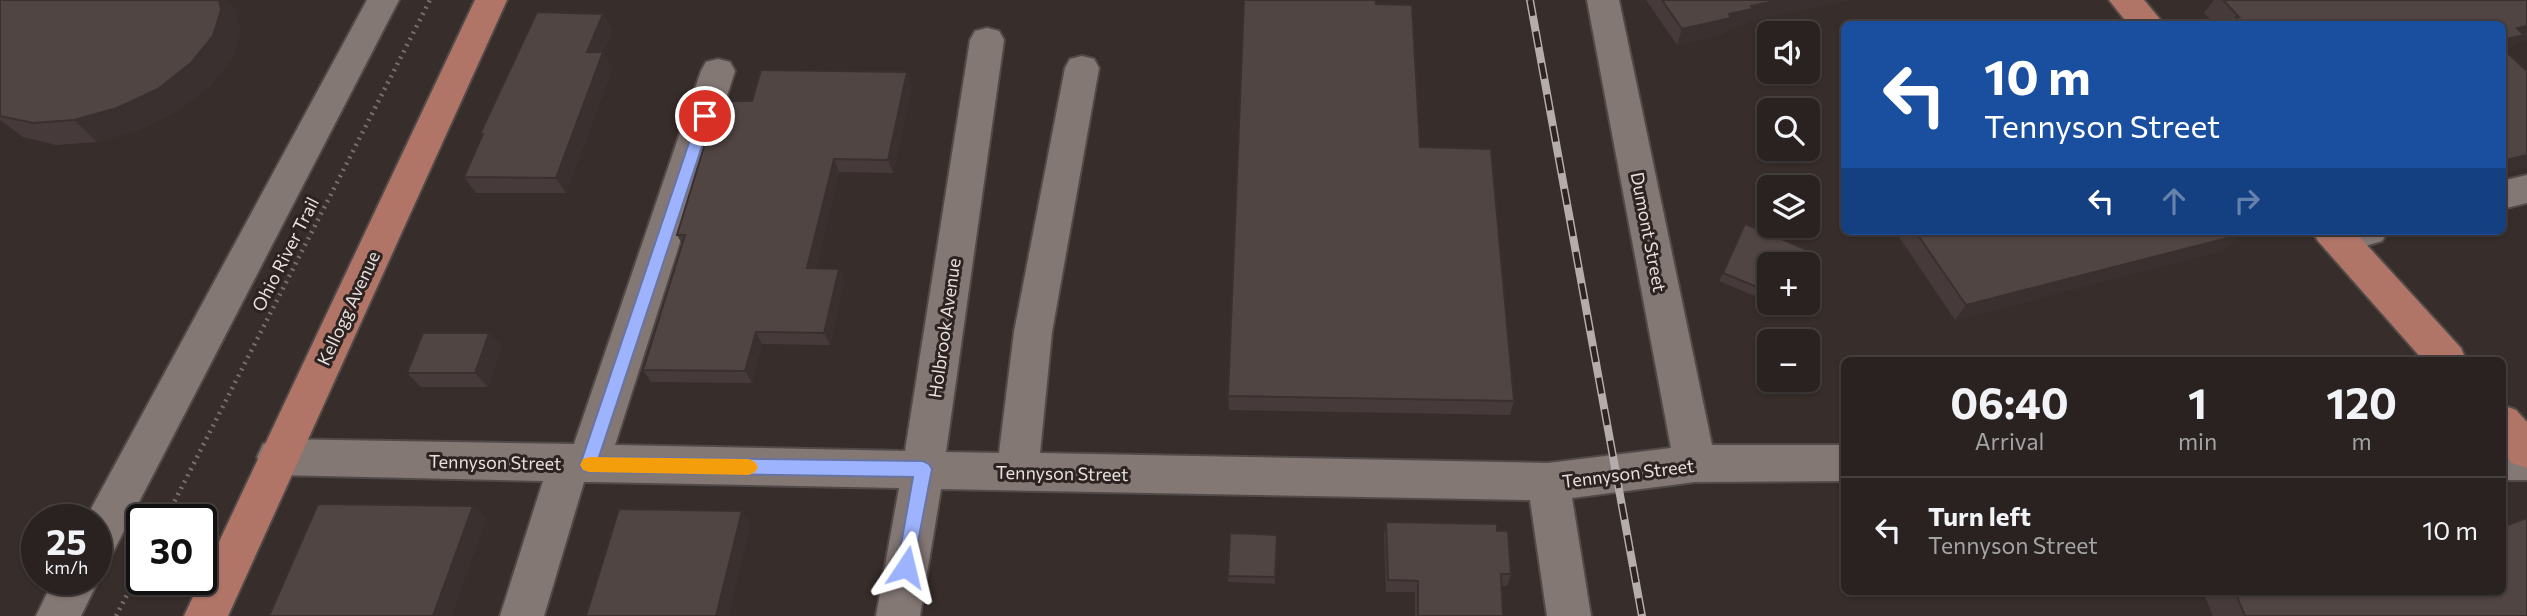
<!DOCTYPE html>
<meta charset="utf-8">
<style>
body{margin:0;font-family:Commissioner,sans-serif;background:#312a29;color:#f1f3f6;height:100vh;display:flex;flex-direction:column;font-size:26px;white-space:nowrap}
*{box-sizing:border-box;margin:0}
p{font-size:23px;color:#a5a4a5}
.icon{flex:none;width:38px;height:38px;fill:none;stroke:currentColor;stroke-width:2;stroke-linecap:round;stroke-linejoin:round}
.map{position:relative;flex:1;overflow:hidden}
.drawer{position:absolute;left:1841px;top:357px;width:665px;height:238px;display:flex;flex-direction:column;background:#292220;border-radius:10px;box-shadow:0 2px 5px #0004,0 0 0 2px #453f3e}
.drawer>*{flex:none}
.top-card{position:absolute;left:1841px;top:21px;width:665px;height:214px;border-radius:10px;box-shadow:0 2px 5px #0004,0 0 0 2px #453f3e;background:#1a4fa0;color:#fff;overflow:hidden}
.buttons{position:absolute;left:1757px;top:21px;display:grid;gap:14px}
.buttons a{display:grid;place-items:center;width:63px;height:63px;border-radius:10px;background:#292220;box-shadow:0 2px 5px #0004,0 0 0 2px #453f3e;font-size:35px}
.speed{position:absolute;left:21px;top:504px;display:flex;gap:14px;font-size:35px;font-weight:700;text-align:center}
.speed>*{display:grid;place-content:center;width:91px;height:91px;border-radius:50%;background:#292220;box-shadow:0 2px 5px #0004,0 0 0 2px #453f3e;line-height:1}
.speed small{font-size:18px;font-weight:400}
.speed .limit{border:4px solid #111;border-radius:10px;background:#fff;color:#111}
.pin{position:absolute;display:grid;place-items:center;width:60px;height:60px;color:#fff;margin:-30px;border:4px solid #fff;border-radius:50%;box-shadow:0 2px 7px #0007}
.me{position:absolute;width:77px;margin:-38px;rotate:10deg;stroke-linejoin:round;filter:drop-shadow(0 0 5px #0008)}
.turn{display:flex;align-items:center;gap:24px;height:147px;padding:0 28px;font-size:32px}
.turn .icon{width:91px;height:91px;stroke-width:2.5}
.turn b{display:block;font-size:49px;line-height:60px}
.lanes{display:flex;align-items:center;height:66px;padding:0 28px;background:#0003;justify-content:center;gap:35px;direction:ltr}
.lanes .off{opacity:.35}
.eta{display:flex;justify-content:space-evenly;align-items:center;height:119px;text-align:center}
.eta b{font-size:42px;font-weight:700;line-height:49px}
ul{padding:0;list-style:none}
li{display:flex;align-items:center;gap:21px;height:105px;padding:0 28px;border-top:2px solid #453f3e}
li div{flex:1}
li b{display:block;font-size:26px}
li em{font-style:normal}
.map>svg:first-child{display:block}
</style>
<div class="map">
<svg width="2527" height="616" viewBox="0 0 2527 616">
<rect width="100%" height="100%" fill="#372d2a"/>
<g fill="none" stroke-linecap="round" stroke-linejoin="round">
<!-- minor casing -->
<g stroke="#524a48" stroke-width="4">
<g id="minor">
<path d="M367,0H399L111,556L96,562V520H85Z"/>
<path d="M1587,0H1619L1712,445H1844V481L1695,482L1572,498L1591,616H1547L1530,500L941,489L920,616H876L899,488L593,482H584L544,616H500L543,481L278,475L263,470L257,457L263,444L278,439L574,444L701,71L706,62L718,59L730,62L735,71L615,445L905,451L970,40L975,31L987,28L999,31L1004,40L946,452L999,453L1014,332L1065,68L1070,59L1082,56L1094,59L1099,68L1052,332L1040,453L1548,463L1671,448Z"/>
<path d="M2527,175V203L2502,209V181Z"/>
<path d="M2325,231H2388L2382,241L2339,254L2326,250L2320,239Z"/>
<rect x="2502" y="444" width="25" height="36"/>
<path d="M96,573L99,579L81,616H36L54,579H96Z"/>
</g>
</g>
<!-- major casing -->
<g stroke="#524a48" stroke-width="4">
<g id="major">
<path d="M475,0H507L228,616H184Z"/>
<path d="M2109,0H2144L2164,24H2128Z"/>
<path d="M2312,231H2354L2461,348L2466,360H2423L2318,241Z"/>
<path d="M2502,405L2516,410L2527,422V468L2512,463L2502,452Z"/>
</g>
</g>
<!-- path -->
<g stroke="#786f6c" stroke-width="4.5" stroke-dasharray="2 5" stroke-linecap="butt">
<path d="M165,520L430,0"/>
<path d="M116,616L142,566"/>
</g>
<!-- minor -->
<use href="#minor" fill="#847875" fill-rule="evenodd"/>
<!-- major -->
<use href="#major" fill="#b17568" fill-rule="evenodd"/>
<!-- rail casing -->
<g stroke="#b5adab" stroke-width="8">
<path id="rail" d="M1530,0L1642,616"/>
</g>
<!-- rail -->
<use href="#rail" stroke="#2d2321" stroke-width="5" stroke-dasharray="16" stroke-linecap="butt"/>
</g>
<!-- wall -->
<g fill="#463b3a">
<path d="M0,0L236,10L240,33L232,59L211,85L179,110L139,130L97,142L56,145L23,137L0,120Z"/>
<path d="M1646,0H1850L1748,21L1747,24L1727,29L1725,33L1677,45Z"/>
<path d="M2214,0H2527V40L2516,43L2506,52L2527,71V167L2502,173V24H2215L2204,13Z"/>
<path d="M1376,4L1420,147L1514,401L1510,415L1229,410L1228,396Z"/>
<path d="M603,14L612,31L603,52L612,69L566,193H476L464,177L482,137L480,134Z"/>
<path d="M912,86L893,173L839,172L816,268L839,269L844,281L830,345L762,344L752,383L651,382L643,370L682,244L677,235Z"/>
<path d="M1745,224L1769,264V302L1719,281Z"/>
<path d="M1895,231H2235L2239,235L2224,250L1955,320Z"/>
<path d="M1770,303H1781L1779,306Z"/>
<path d="M489,333L502,347L488,387H421L407,373Z"/>
<path d="M1386,522L1497,531L1511,574L1507,586H1501L1503,616H1415V592H1386L1384,535Z"/>
<path d="M1277,535L1275,584L1228,582V576Z"/>
<path d="M2203,592H2502L2527,616H2213Z"/>
</g>
<!-- shaded-wall -->
<g fill="#39302f">
<path d="M219,0H227L236,10L240,33L232,59L211,85L179,110L139,130L97,142L74,120Z"/>
<path d="M1781,0H1850L1748,21L1747,24L1727,29L1725,33L1677,45L1682,29L1751,6Z"/>
<path d="M603,14L612,31L596,68L587,52Z"/>
<path d="M2527,26V40L2516,43L2505,53H2502V40L2517,28Z"/>
<path d="M603,52L612,69L566,193L556,178Z"/>
<path d="M907,72L912,86L893,173L888,160Z"/>
<path d="M2527,155V167L2502,173V161Z"/>
<path d="M834,159L839,172L813,281L807,268Z"/>
<path d="M2239,235L2224,250L1955,320L1966,305Z"/>
<path d="M839,269L844,281L830,345L824,333Z"/>
<path d="M756,332L762,344L752,383L745,371Z"/>
<path d="M489,333L502,347L488,387L475,373Z"/>
<path d="M473,506L487,518L452,616H433Z"/>
<path d="M742,511L751,524L729,616H716Z"/>
</g>
<!-- building -->
<g fill="#514543" stroke="#39302f" stroke-width="2">
<path d="M0,0H219L221,10L213,36L191,63L158,89L117,108L74,120L33,123L0,116Z"/>
<path d="M1244,0H1375L1376,4L1412,5L1420,147L1491,149L1514,401L1228,396Z"/>
<path d="M1662,0H1781L1751,6L1753,9L1729,14L1731,18L1682,29Z"/>
<path d="M2223,0H2527V26L2517,28L2524,35L2502,40V24H2243L2236,17H2239Z"/>
<path d="M537,12L603,14L587,52H603L556,178L464,177L483,134H480Z"/>
<path d="M2502,48L2527,71V155L2502,161Z"/>
<path d="M761,70L907,72L888,160L834,159L807,268L839,269L824,333L756,332L745,371L643,370L685,235H677L718,101H752Z"/>
<path d="M1745,224L1805,249L1798,264H1769V292L1723,273Z"/>
<path d="M1915,231H2235L2239,235L1966,305Z"/>
<path d="M423,333H489L475,373H407Z"/>
<path d="M318,504L473,506L433,616H269Z"/>
<path d="M619,509L742,511L716,616H586Z"/>
<path d="M2527,518V616H2245L2235,592H2502V527Z"/>
<path d="M1386,522L1497,524V531H1508L1511,574H1501L1503,616H1418V581L1388,580Z"/>
<path d="M1230,533L1277,535L1275,577L1228,576Z"/>
</g>
<!-- route -->
<path fill="#9eb3fd" stroke="#6774a4" stroke-width="2" d="M705,110L712,116L599,457L923,461L929,464L932,469L912,573L906,575L900,573L897,567L913,477L588,472L582,470L580,465L698,116Z"/>
<!-- slow -->
<path fill="#f59e0b" d="M589,457L749,459L755,462L758,467L755,472L749,475L589,472L583,470L580,465L583,459Z"/>
<g text-anchor="middle" dominant-baseline="central" stroke-width="6" stroke-linejoin="round" paint-order="stroke">
<!-- street labels -->
<g font-size="18" fill="#e7e0de" stroke="#2d2321">
<text transform="translate(1649 232) rotate(79)">Dumont Street</text>
<text transform="translate(285 254) rotate(-63)">Ohio River Trail</text>
<text transform="translate(348 308) rotate(-65)">Kellogg Avenue</text>
<text transform="translate(944 328) rotate(-82)">Holbrook Avenue</text>
<text transform="translate(495 462) rotate(1)">Tennyson Street</text>
<text transform="translate(1062 473) rotate(1)">Tennyson Street</text>
<text transform="translate(1628 473) rotate(-7)">Tennyson Street</text>
</g>
</g>
</svg>
<div class="buttons">
<a><svg class="icon" aria-label="sound" viewBox="0 0 24 24"><path d="M4 9h4l5-4v14l-5-4H4zM17 9q2 3 0 6"/></svg></a>
<a><svg class="icon" aria-label="search" viewBox="0 0 24 24"><circle cx="10" cy="10" r="6"/><path d="M15 15l6 6"/></svg></a>
<a><svg class="icon" aria-label="layers" viewBox="0 0 24 24"><path d="M12 4l9 5-9 5-9-5zM3 14l9 5 9-5"/></svg></a>
<a>+</a>
<a>−</a>
</div>
<div class="speed"><div>25<small>km/h</small></div><div class="limit">30</div></div>
<div class="pin" style="left:705px;top:116px;background:#d93025"><svg class="icon" aria-label="arrive" viewBox="0 0 24 24"><path d="M6 21V4h12l-3 4 3 4H6"/></svg></div>
<svg class="me" style="left:906px;top:567px" viewBox="-20 -20 40 40"><path d="M0-17L14 15 0 8-14 15z" fill="#9eb3fd" stroke="#fff" stroke-width="4"/></svg>
<div class="top-card">
<div class="turn"><svg class="icon" aria-label="left" viewBox="0 0 24 24"><path d="M17 20v-9H6M10 6l-5 5 5 5"/></svg><div><b>10 m</b>Tennyson Street</div></div>
<div class="lanes"><svg class="icon" aria-label="left" viewBox="0 0 24 24"><path d="M17 20v-9H6M10 6l-5 5 5 5"/></svg><svg class="icon off" aria-label="ahead" viewBox="0 0 24 24"><path d="M12 20V5M6 11l6-6 6 6"/></svg><svg class="icon off" aria-label="right" viewBox="0 0 24 24"><path d="M7 20v-9h11M14 6l5 5-5 5"/></svg></div>
</div>
<section class="drawer">
<div class="eta">
<div><b>06:40</b><p>Arrival</p></div>
<div><b>1</b><p>min</p></div>
<div><b>120</b><p>m</p></div>
</div>
<ul>
<li><svg class="icon" aria-label="left" viewBox="0 0 24 24"><path d="M17 20v-9H6M10 6l-5 5 5 5"/></svg><div><b>Turn left</b><p>Tennyson Street</p></div><em>10 m</em></li>
</ul>
</section>
</div>
